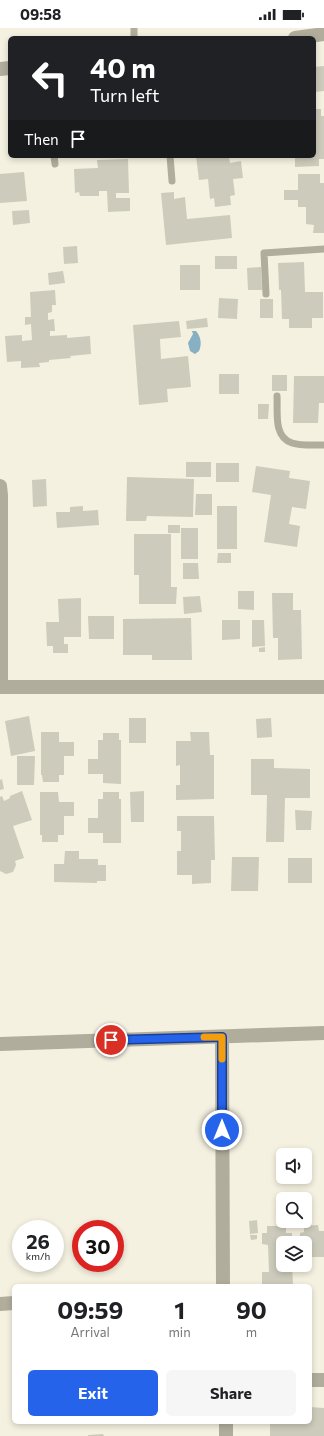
<!DOCTYPE html>
<style>
body{margin:0;font-family:Commissioner,sans-serif;background:#f6f6f6;color:#202124;height:100vh;display:flex;flex-direction:column;font-size:15px;white-space:nowrap}
*{box-sizing:border-box;margin:0}
p{font-size:13px;color:#757577}
.icon{flex:none;width:22px;height:22px;fill:none;stroke:currentColor;stroke-width:2;stroke-linecap:round;stroke-linejoin:round}
.map{position:relative;flex:1;overflow:hidden}
.panel{position:absolute;left:12px;top:1256px;width:300px;height:140px;display:flex;flex-direction:column;background:#fff;border-radius:6px;box-shadow:0 2px 6px #0003}
.panel>*{flex:none}
.hud{position:absolute;left:8px;top:8px;width:308px;height:122px;border-radius:6px;box-shadow:0 2px 6px #0003;background:#202124;color:#fff;overflow:hidden}
.fabs{position:absolute;left:276px;top:1120px;display:grid;gap:8px}
.fabs a{display:grid;place-items:center;width:36px;height:36px;border-radius:6px;background:#fff;box-shadow:0 2px 6px #0003;font-size:20px}
.speed{position:absolute;left:12px;top:1192px;display:flex;gap:8px;font-size:20px;font-weight:700;text-align:center}
.speed>*{display:grid;place-content:center;width:52px;height:52px;border-radius:50%;background:#fff;box-shadow:0 2px 6px #0003;line-height:1}
.speed small{font-size:10px;font-weight:400}
.speed .limit{border:6px solid #d22;background:#fff;color:#111}
.pin{position:absolute;display:grid;place-items:center;width:34px;height:34px;color:#fff;margin:-17px;border:2px solid #fff;border-radius:50%;box-shadow:0 1px 4px #0007}
.me{position:absolute;width:44px;margin:-22px;rotate:0deg;stroke-linejoin:round;filter:drop-shadow(0 0 3px #0008)}
.turn{display:flex;align-items:center;gap:14px;height:84px;padding:0 16px;font-size:18px}
.turn .icon{width:52px;height:52px;stroke-width:2.5}
.turn b{display:block;font-size:28px;line-height:34px}
.then{display:flex;align-items:center;height:38px;padding:0 16px;background:#0003;gap:8px;font-size:15px}
.eta{display:flex;justify-content:space-evenly;align-items:center;height:68px;text-align:center}
.eta b{font-size:24px;font-weight:700;line-height:28px}
.primary-button{display:flex;gap:8px;margin-top:auto;padding:8px 16px}
.primary-button a{flex:1;height:46px;border-radius:6px;background:#2563eb;color:#fff;font-size:16px;font-weight:700;line-height:46px;text-align:center}
.primary-button a+a{background:#f6f6f6;color:#202124}
.status{display:flex;justify-content:space-between;align-items:center;height:28px;padding:0 20px;background:#fff;direction:ltr}
.status svg{height:11px;fill:currentColor}
.map>svg:first-child{display:block}
</style>
<div class="status"><b>09:58</b><svg viewBox="0 0 49 12"><path d="M0 12V9h3v3zM5 12V6h3v6zM10 12V3h3v9zM15 12V0h3v12zM26 1h20v11H26zM47 4h2v5h-2z"/></svg></div>
<div class="map">
<svg width="324" height="1408" viewBox="0 0 324 1408">
<rect width="100%" height="100%" fill="#f4f1e1"/>
<!-- water -->
<path fill="#87b0c2" d="M192,303H196C201,309 202,316 199,323L195,326L190,323L188,315L193,306Z"/>
<!-- building -->
<g fill="#cdcbbb">
<path d="M324,38V63L314,64V39Z"/>
<path d="M314,81H321V88H324V131H319V138L295,139V128H314Z"/>
<path d="M196,128H229L230,135L241,133L243,150L233,151L235,167L230,168L231,177L215,179L214,170L210,171L208,151L199,152Z"/>
<path d="M128,131L129,165H116V170H130V183L108,184L107,163H99V168H80L79,164L75,165L74,141L98,140L97,132Z"/>
<path d="M24,144L27,173L0,175V146Z"/>
<path d="M298,146H320V155H324V205H313L314,197L306,196V179H298V172H284V162H298Z"/>
<path d="M174,164V171L185,169L187,191L230,187L232,210L166,217L161,165Z"/>
<path d="M29,182L30,195L13,197L12,183Z"/>
<path d="M77,218L78,235L64,236L63,219Z"/>
<rect x="215" y="228" width="22" height="13"/>
<path d="M304,234L305,264H323V290H312V300H289V291H282L281,262H279L278,235Z"/>
<rect x="180" y="237" width="20" height="25"/>
<path d="M261,239L262,262H248L247,240Z"/>
<path d="M63,243L65,255L49,257L48,245Z"/>
<path d="M55,262L56,277H52V284L48,285V292L54,291L55,303H50V308L67,307V310L90,308L91,326L70,328L71,330L49,332V334L39,335L40,339L21,340V333L7,334L5,308L22,307V313L32,312L31,296L25,297V289H31L30,264Z"/>
<path d="M219,270L238,271L237,291L218,290Z"/>
<rect x="260" y="271" width="13" height="19"/>
<path d="M207,290L208,299L187,301L186,293Z"/>
<path d="M179,293L181,309L160,311L161,331L188,328L191,359L167,361L168,374L139,377L133,297Z"/>
<rect x="219" y="346" width="20" height="20"/>
<rect x="272" y="347" width="15" height="16"/>
<path d="M294,348H324V375H319L318,395H293Z"/>
<path d="M258,376H269L268,391H258Z"/>
<rect x="186" y="434" width="25" height="15"/>
<rect x="216" y="435" width="23" height="19"/>
<path d="M256,438L290,443L289,450L310,453L306,481L292,479L289,496L300,498L297,519L264,514L271,467L252,464Z"/>
<path d="M127,449L194,451L193,489L147,488L146,493H126Z"/>
<path d="M46,451L47,478L33,479L32,452Z"/>
<path d="M196,466H212V487H195Z"/>
<path d="M83,478V483L98,482L99,497L57,500L56,484H70V479Z"/>
<rect x="217" y="478" width="20" height="43"/>
<rect x="168" y="497" width="12" height="8"/>
<rect x="181" y="500" width="17" height="31"/>
<path d="M134,506H171V559H177L176,576H139V547H134Z"/>
<path d="M218,525H231V535H217Z"/>
<path d="M183,535H198L199,551H183Z"/>
<path d="M238,563H254V582L238,581Z"/>
<path d="M272,565H293V582H301L302,631L278,632V610H273Z"/>
<path d="M200,568L202,584L184,586L183,569Z"/>
<path d="M81,570V609H64V616H68V625H53V618H47L46,594H59L58,571Z"/>
<path d="M88,588H114V611H89Z"/>
<path d="M191,590L192,632H152V627H123V591Z"/>
<path d="M222,592H240V611L222,612Z"/>
<path d="M252,592H264L265,618L252,619Z"/>
<path d="M265,619V624H259V620Z"/>
<path d="M29,688L35,723L11,728L5,693Z"/>
<rect x="129" y="690" width="17" height="25"/>
<path d="M271,690L272,709L257,710L256,691Z"/>
<path d="M41,704H59V714H74V728H64V747H59V754H43L42,747H41Z"/>
<path d="M190,704H209L210,727H214V771L176,772V757H180V737L176,738V713H191Z"/>
<path d="M103,705H119V712H121V756L103,755V746H88V731H98V712H103Z"/>
<path d="M17,728H35L34,757H17Z"/>
<path d="M251,731H274V740L310,741V770H285L284,814H266L267,767H251Z"/>
<path d="M2,751L4,761L0,762V752Z"/>
<path d="M22,763L32,792L13,798L24,830L15,833L16,837L13,844L6,846L0,843V769L2,768L4,773L10,770V768Z"/>
<path d="M144,763V794H131L130,764Z"/>
<path d="M40,764H58L59,774H74V788H64V807H58V814H42V807H40Z"/>
<path d="M103,764H119V771H121V815H103V805H88V790H98V771H103Z"/>
<path d="M295,782L312,783L311,802H296Z"/>
<path d="M177,788H214L215,832H211V855L192,856V847H177V823H181V803H177Z"/>
<path d="M65,823H79V831H98V837H106V853H97V855L54,854V836H64Z"/>
<path d="M232,829H259L258,863H231Z"/>
<rect x="288" y="830" width="24" height="25"/>
<path d="M257,1192L258,1205L250,1206L249,1193Z"/>
<path d="M318,1197L319,1203H324V1229H307L308,1223H305V1215H300V1205L304,1204V1198Z"/>
<path d="M267,1198H286V1205H292V1215H283V1237H292L293,1256H286V1258H268V1256H262V1244H269L268,1217L262,1216V1205H267Z"/>
<path d="M250,1207H257V1211L251,1212Z"/>
<path d="M310,1379L324,1380V1408H270V1395L310,1394Z"/>
<path d="M103,1406L104,1408H88V1407Z"/>
</g>
<g fill="none" stroke-linecap="round" stroke-linejoin="round">
<!-- service -->
<g stroke="#b0ad9d" stroke-width="7">
<path d="M134,0V10"/>
<path d="M54,128L55,136"/>
<path d="M170,128L172,153"/>
<path d="M266,266L264,225L324,221"/>
<path d="M277,368C278,384 273,409 292,415C301,418 314,417 324,417"/>
</g>
<!-- minor -->
<g stroke="#b0ad9d" stroke-width="14">
<path d="M295,10L324,6"/>
<path d="M0,41L10,40"/>
<path d="M0,458L1,467V659"/>
<path d="M0,659H324"/>
<path d="M222,1009L223,1258"/>
<path d="M0,1016L324,1005"/>
<path d="M0,1276L14,1275"/>
<path d="M310,1352H324"/>
<path d="M226,1394V1408"/>
</g>
</g>
<g fill="none" stroke-linecap="round" stroke-linejoin="round">
<!-- route casing -->
<g stroke="#184099" stroke-width="10">
<path id="route" d="M111,1012L222,1009V1102"/>
</g>
<!-- route -->
<use href="#route" stroke="#2563eb" stroke-width="7"/>
<!-- slow -->
<path stroke="#f59e0b" stroke-width="7" d="M204,1009H222V1031"/>
</g>
</svg>
<div class="fabs">
<a><svg class="icon" aria-label="sound" viewBox="0 0 24 24"><path d="M4 9h4l5-4v14l-5-4H4zM17 9q2 3 0 6"/></svg></a>
<a><svg class="icon" aria-label="search" viewBox="0 0 24 24"><circle cx="10" cy="10" r="6"/><path d="M15 15l6 6"/></svg></a>
<a><svg class="icon" aria-label="layers" viewBox="0 0 24 24"><path d="M12 4l9 5-9 5-9-5zM3 14l9 5 9-5"/></svg></a>
</div>
<div class="speed"><div>26<small>km/h</small></div><div class="limit">30</div></div>
<div class="pin" style="left:111px;top:1012px;background:#d93025"><svg class="icon" aria-label="arrive" viewBox="0 0 24 24"><path d="M6 21V4h12l-3 4 3 4H6"/></svg></div>
<svg class="me" style="left:222px;top:1102px" viewBox="-20 -20 40 40"><circle r="17" fill="#2563eb" stroke="#fff" stroke-width="3"/><path d="M0-11L8 9 0 5-8 9z" fill="#fff"/></svg>
<div class="hud">
<div class="turn"><svg class="icon" aria-label="left" viewBox="0 0 24 24"><path d="M17 20v-9H6M10 6l-5 5 5 5"/></svg><div><b>40 m</b>Turn left</div></div>
<div class="then">Then<svg class="icon" aria-label="arrive" viewBox="0 0 24 24"><path d="M6 21V4h12l-3 4 3 4H6"/></svg></div>
</div>
<section class="panel">
<div class="eta">
<div><b>09:59</b><p>Arrival</p></div>
<div><b>1</b><p>min</p></div>
<div><b>90</b><p>m</p></div>
</div>
<div class="primary-button"><a>Exit</a><a>Share</a></div>
</section>
</div>
